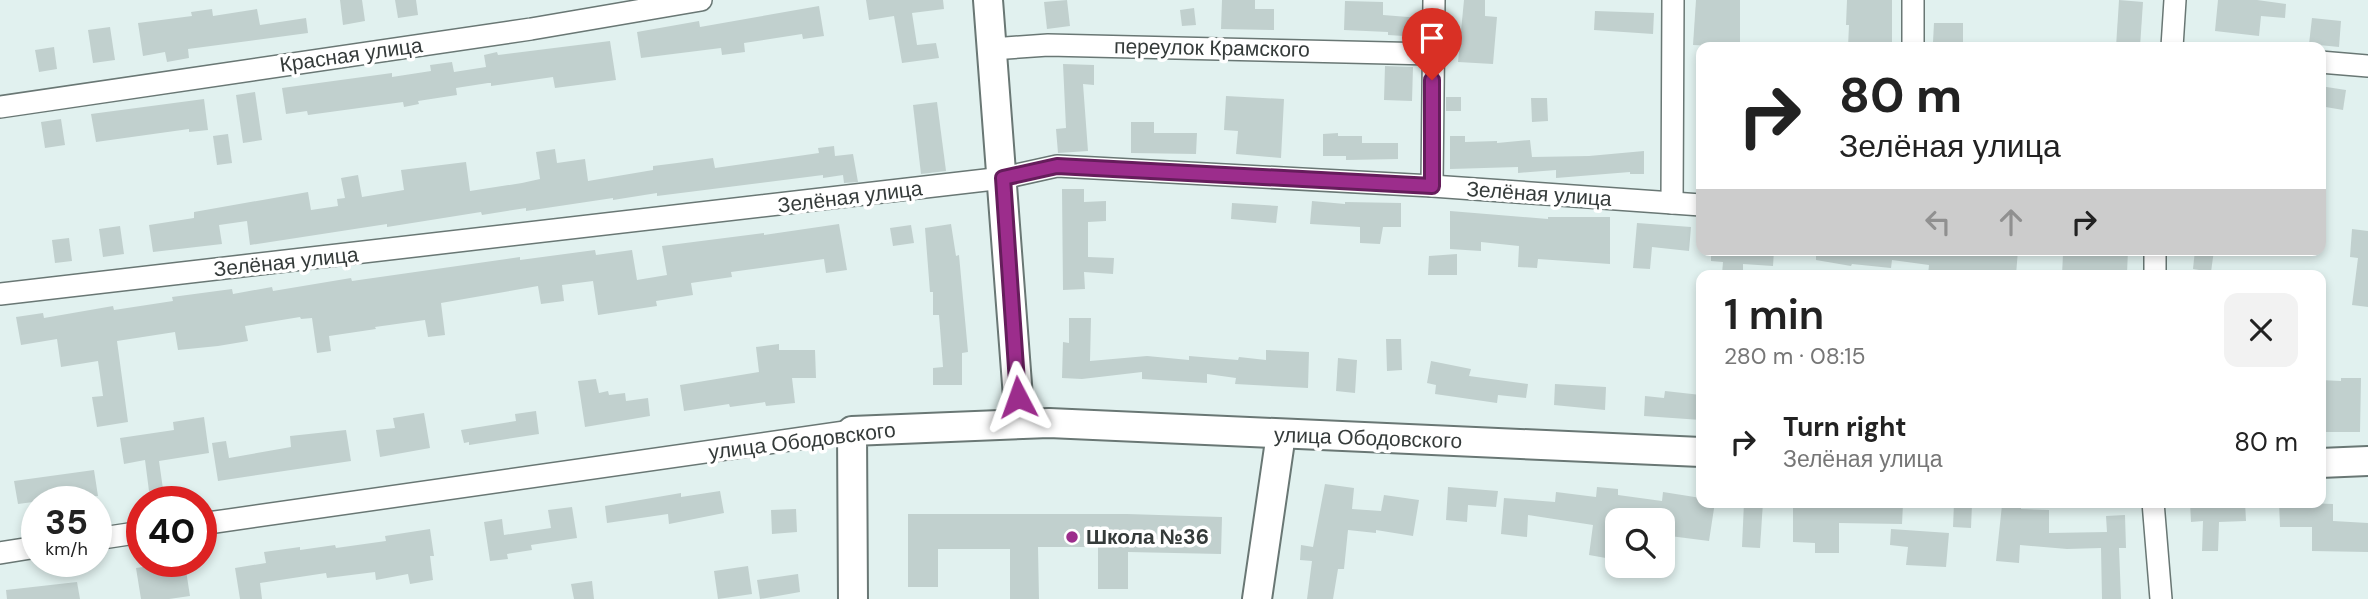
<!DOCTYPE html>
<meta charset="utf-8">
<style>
body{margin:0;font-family:"DM Sans",sans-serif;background:#f2f2f2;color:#222;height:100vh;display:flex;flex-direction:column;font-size:26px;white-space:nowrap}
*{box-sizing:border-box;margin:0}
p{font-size:23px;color:#767676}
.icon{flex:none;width:38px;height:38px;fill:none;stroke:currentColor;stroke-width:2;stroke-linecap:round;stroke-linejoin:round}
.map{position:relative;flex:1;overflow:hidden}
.side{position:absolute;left:1696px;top:270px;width:630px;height:238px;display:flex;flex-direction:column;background:#fff;border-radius:14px;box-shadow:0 4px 10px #0003}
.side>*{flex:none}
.hud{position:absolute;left:1696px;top:42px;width:630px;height:214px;border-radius:14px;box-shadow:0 4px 10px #0003;background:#fff;color:#222;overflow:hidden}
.tools{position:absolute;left:1605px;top:508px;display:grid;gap:14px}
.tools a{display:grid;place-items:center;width:70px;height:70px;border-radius:14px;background:#fff;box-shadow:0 4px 10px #0003;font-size:35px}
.speed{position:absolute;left:21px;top:486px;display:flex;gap:14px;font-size:35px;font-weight:700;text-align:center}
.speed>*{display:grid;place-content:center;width:91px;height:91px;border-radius:50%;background:#fff;box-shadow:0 4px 10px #0003;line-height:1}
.speed small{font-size:18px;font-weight:400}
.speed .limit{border:10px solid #d22;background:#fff;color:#111}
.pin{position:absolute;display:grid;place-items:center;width:60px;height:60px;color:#fff;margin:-72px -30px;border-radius:50% 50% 50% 0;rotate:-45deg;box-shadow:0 0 7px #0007}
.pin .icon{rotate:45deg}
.me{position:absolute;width:77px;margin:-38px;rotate:356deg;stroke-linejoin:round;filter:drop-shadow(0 0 5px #0008)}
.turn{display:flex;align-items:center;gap:24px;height:147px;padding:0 28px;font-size:32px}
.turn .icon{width:91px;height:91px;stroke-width:2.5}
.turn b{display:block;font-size:49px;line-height:60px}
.lanes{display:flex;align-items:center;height:66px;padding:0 28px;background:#0003;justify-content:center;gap:35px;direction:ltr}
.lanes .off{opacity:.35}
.round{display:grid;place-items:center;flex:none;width:74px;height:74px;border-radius:14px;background:#f2f2f2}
.overview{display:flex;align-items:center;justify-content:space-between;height:119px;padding:0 28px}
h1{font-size:42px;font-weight:600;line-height:52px}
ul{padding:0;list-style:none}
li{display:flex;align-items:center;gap:21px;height:105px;padding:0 28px}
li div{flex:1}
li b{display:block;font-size:26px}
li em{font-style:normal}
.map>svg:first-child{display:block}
</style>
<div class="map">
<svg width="2368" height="599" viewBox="0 0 2368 599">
<rect width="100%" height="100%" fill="#e1f1ef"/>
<!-- building -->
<g fill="#c1d0ce">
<path d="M340,0H362L365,21L343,25Z"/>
<path d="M395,0H416L418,15L398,18Z"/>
<path d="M866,0H943L944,9L912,13L917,45L936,43L939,58L902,63L894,16L869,20Z"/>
<path d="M1067,0L1070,26L1047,29L1044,2Z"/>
<path d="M1222,0H1255V9H1274V30L1221,29Z"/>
<path d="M1464,0H1485V16L1497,17L1493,64L1458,62Z"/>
<path d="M1696,0H1740V47L1693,45Z"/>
<path d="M1847,0H1892V47H1848L1849,25H1846Z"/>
<path d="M2119,0L2143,2L2140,47H2116Z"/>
<path d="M2218,0H2257L2286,4L2285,18L2261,16L2259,36L2215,31Z"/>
<path d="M1345,1L1383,2V15L1421,18L1420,37L1388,35V32L1344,30Z"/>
<path d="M819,6L824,36L803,39L802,34L744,43L745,52L722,55L721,48L641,58L637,32L699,21L700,27Z"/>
<path d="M1194,8L1196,25L1182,26L1180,10Z"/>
<path d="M212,9L213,16L257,9L260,25L306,18L308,33L188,49L189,58L167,62L165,52L143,56L138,23L192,16L191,12Z"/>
<path d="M1595,11L1654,13L1653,34L1594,30Z"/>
<path d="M2312,18L2341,21L2339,47L2309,44Z"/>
<path d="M1934,23H1963V43L1933,42Z"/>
<path d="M110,27L115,60L93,63L88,30Z"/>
<path d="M610,41L616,80L555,88L553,77L491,86V83H488L456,88L457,95L418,101L419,104L404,107L403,102L308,115L307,111L286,114L282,88L392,73V77L431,71L430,65L452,62L454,72L486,67L484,55L497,52L498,55Z"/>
<path d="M54,47L57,69L39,72L35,50Z"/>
<path d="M1063,64L1094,65V85L1083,84L1088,151L1058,153L1056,129L1066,128Z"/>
<path d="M1385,66L1413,67L1412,101L1384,100Z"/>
<path d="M2320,86L2346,90L2343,110L2320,106Z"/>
<path d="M255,92L262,140L243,143L236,95Z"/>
<path d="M1226,96L1284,99L1281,158L1236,154L1238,131L1224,130Z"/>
<rect x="1446" y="97" width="15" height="14"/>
<path d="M1531,98H1547L1548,121L1532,122Z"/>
<path d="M204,99L208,130L189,132V129L96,142L91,114Z"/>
<path d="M937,102L946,171L921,174L913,105Z"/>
<path d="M61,119L65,145L45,148L41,122Z"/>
<path d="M1131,122H1154V133H1197L1196,154L1131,153Z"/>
<path d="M1338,133V136H1362V143H1398V159L1346,160V156H1323V134Z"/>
<path d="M228,134L232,163L217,165L213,136Z"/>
<path d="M1450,136H1465V142L1497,141V143L1530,140L1532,157L1589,156L1644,151V174H1630V172L1556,178V170L1518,173V167L1450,169Z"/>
<path d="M834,146L835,156L853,154L858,182L844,183L843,175L823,178V175L657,196V193L613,200V198L526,211V208L482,215L481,212L387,227V224L250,245L247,221L219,225L222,244L153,252L149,225L194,218V212L308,192L311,210L338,206L337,199L345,198L341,178L358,175L362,197L404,190L401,170L466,162L470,191L522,183L540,179L536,152L555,149L557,163L585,159L588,181L653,170V166L677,163L713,158L715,168L819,153L818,148Z"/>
<path d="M1062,189H1084V202L1106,201V221L1088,222V257L1114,258L1113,274L1084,272L1085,289L1063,290Z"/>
<path d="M1312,201L1345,204V202L1401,203V227H1383L1380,244L1360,243V227L1310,224Z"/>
<path d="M1232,203L1278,206L1276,223L1231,219Z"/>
<path d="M1450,211L1548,219V217H1610V264L1538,259L1537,268L1518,267L1519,246L1481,242V251L1450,249Z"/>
<path d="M1637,223L1691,227L1689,251L1652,247L1650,269L1633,268Z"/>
<path d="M839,224L847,270L826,273L824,259L731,272L732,277L691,283L693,295L656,301L657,306L598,315L593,281L562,285L564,301L541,304L538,286L441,303L445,335L428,337L425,320L375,327L376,329L329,336L331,351L317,353L312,318L301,319L300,317L245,326L248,341L218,346L178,350L175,332L117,341L128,422L97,427L92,397L103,396L98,361L61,367L57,339L21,345L16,317L43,313L44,318L113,306L114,310L173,301L172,297L232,289L233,294L272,287L273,291L351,278L352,281L520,257V260L595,250L596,255L632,250L637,280L667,275L662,246L764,233V235Z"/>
<path d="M951,224L956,256L959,255L968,352L962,353V385H933V368L943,367L939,315H933V292H930L925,228Z"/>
<path d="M911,225L914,243L893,246L890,228Z"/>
<path d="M120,226L124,254L103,257L99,229Z"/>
<path d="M2352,229L2368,231V307L2352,305L2358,258L2350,257Z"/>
<path d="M69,238L72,261L55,263L52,240Z"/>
<path d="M1711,250H1774L1773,266L1743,264V275L1722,274L1723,262L1711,261Z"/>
<path d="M1816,250H2018L2016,275H1928L1929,265L1892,260L1891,268L1852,264L1851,266L1816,260Z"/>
<path d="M2100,250H2128L2127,274L2087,272V275H2062L2063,254L2099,256Z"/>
<path d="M2195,250H2214L2211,272L2193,269Z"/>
<path d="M1457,254V275H1428L1429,256Z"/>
<path d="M1069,318H1091L1090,361L1147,356L1189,360V356L1238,360L1239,357L1266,360V350L1309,352L1308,388L1235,384L1236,378L1207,374V383L1142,379V372L1082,379L1062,378L1063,342L1069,343Z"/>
<path d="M1386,339H1401L1402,370L1387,371Z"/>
<path d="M779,344V350H815L816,378H792L795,403L766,406L765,402L730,407L729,404L684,411L680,385L759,372L756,347Z"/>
<path d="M1338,358L1357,360L1355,393L1336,391Z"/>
<path d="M1431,361L1471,369L1469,376L1528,384L1526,398L1498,395L1497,403L1435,394L1436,385L1427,383Z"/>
<path d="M2341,378H2361L2360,432H2320V380L2341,381Z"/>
<path d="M596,379L599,393L608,391L609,395L625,393L626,401L648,398L650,416L585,427L578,381Z"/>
<path d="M1555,384L1606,387L1605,410L1554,405Z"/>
<path d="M1665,391L1701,395V420L1644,416L1645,396L1664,398Z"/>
<path d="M536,411L539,434L469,445V442L464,443L461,430L516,421L515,414Z"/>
<path d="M424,413L430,448L380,457L376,430L395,428L393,418Z"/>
<path d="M204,417L209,453L159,461L163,489L149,491L145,460L124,464L120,438L174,430L173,422Z"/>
<path d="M346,430L351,461L218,481L212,443L226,441L229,458L291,447L290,436Z"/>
<path d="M94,470L98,496L37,502L34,505L33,502L18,504L14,481Z"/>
<path d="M1325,484L1354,488L1352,509L1381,511L1384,495L1419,500L1413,536L1376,530V533L1348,530L1344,569H1338L1333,599H1307L1312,561L1300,560L1301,545L1313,547Z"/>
<path d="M1448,487L1498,491L1496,507L1468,505L1467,522L1446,520Z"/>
<path d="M1597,487L1618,489V495L1662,501L1663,492L1701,498V502H1715L1709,541L1662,535V520H1617V560L1589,555L1593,525L1528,515L1527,537L1501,534L1504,498L1555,502L1556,492L1596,497Z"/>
<path d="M720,491L724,513L669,524L668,514L607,523L605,506L681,493V497Z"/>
<path d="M1744,502H1763L1760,548L1742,547Z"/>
<path d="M2190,502H2245L2246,521L2219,522L2218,551H2202L2203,521L2191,522Z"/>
<path d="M2279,502L2333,504V521L2368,523V552L2312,551V527H2280Z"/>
<path d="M1859,503L1903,504L1902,524L1839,523V553H1815V543L1793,542V504Z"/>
<path d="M1954,503L1972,504L1971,528L1953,527Z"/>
<path d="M2002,505L2021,507V509L2049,510V533L2107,532L2106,516L2125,515L2126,548H2119L2121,599H2102L2101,548L2067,549L2020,545L2019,563L1996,561Z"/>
<path d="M572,507L577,538L531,545L532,550L507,554L508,559L490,561L484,522L502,519L504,535L551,528L548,510Z"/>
<path d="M796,509L797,532L772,534L771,510Z"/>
<path d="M908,514H1127L1222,517L1221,554L1128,552V589H1098V547H1038L1039,599H1010V549H938V587H908Z"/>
<path d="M430,529L434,556H430L433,580L410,584L408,574L376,580L375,572L327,578L326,573L260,583L262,599H240L235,568L266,563L264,552L300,547V550L335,545L336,548L386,541L385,536Z"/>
<path d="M1891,529L1949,533L1946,567L1906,565L1908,547L1890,545Z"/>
<path d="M164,564V568L185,564L190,596L169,599H141L136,568Z"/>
<path d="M748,566L752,594L718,599L714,571Z"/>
<path d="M798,574L800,592L760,599L757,580Z"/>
<path d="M592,581L594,599H574L571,584Z"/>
<path d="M77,582L80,599H7L6,590Z"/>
</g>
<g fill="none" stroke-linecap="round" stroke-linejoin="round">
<!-- street casing -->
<g stroke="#697774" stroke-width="24">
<g id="street">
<path d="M1913,0V47"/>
<path d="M2172,47L2175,0"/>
<path d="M992,49L1048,45L1432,54"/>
<path d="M2320,62L2368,66"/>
<path d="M0,107L531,29L701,0"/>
<path d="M1432,186L1434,0"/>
<path d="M1672,203L1673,0"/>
<path d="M2155,275V250"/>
<path d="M0,294L1003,178L1057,166L1432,186L1701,205"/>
<path d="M2153,502L2161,599"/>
<path d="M201,524L852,431"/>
<path d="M96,539L142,532"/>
<path d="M0,553L37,547"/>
</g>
</g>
<!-- secondary casing -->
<g stroke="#697774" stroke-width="32">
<g id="secondary">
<path d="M988,0L1020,424"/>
<path d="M2320,463L2368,461"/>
<path d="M853,599L852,431L1049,423L1701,452"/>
<path d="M1257,599L1281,434"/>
</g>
</g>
<!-- street -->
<use href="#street" stroke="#fff" stroke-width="21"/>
<!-- secondary -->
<use href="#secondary" stroke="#fff" stroke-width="28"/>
</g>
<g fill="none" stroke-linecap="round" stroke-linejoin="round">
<!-- route casing -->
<g stroke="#651d5b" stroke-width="18">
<path id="route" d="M1018,397L1003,178L1057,166L1432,186V80"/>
</g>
<!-- route -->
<use href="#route" stroke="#9c2d8c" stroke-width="12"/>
</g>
<!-- markers -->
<circle fill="#9c2d8c" stroke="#fff" stroke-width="2.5" cx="1072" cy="537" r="7"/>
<g text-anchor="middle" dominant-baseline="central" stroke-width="7" stroke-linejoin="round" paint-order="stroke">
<!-- street labels -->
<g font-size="21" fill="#353b3a" stroke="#fff">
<text transform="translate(1212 48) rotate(1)">переулок Крамского</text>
<text transform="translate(351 55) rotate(-8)">Красная улица</text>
<text transform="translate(1539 194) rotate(4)">Зелёная улица</text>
<text transform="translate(850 197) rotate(-7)">Зелёная улица</text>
<text transform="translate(286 262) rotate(-6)">Зелёная улица</text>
<text transform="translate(1368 438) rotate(2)">улица Ободовского</text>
<text transform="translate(802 441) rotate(-7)">улица Ободовского</text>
</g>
<!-- poi labels -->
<g font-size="21" font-weight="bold" fill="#353b3a" stroke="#fff" text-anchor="start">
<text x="1086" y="537">Школа №36</text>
</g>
</g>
</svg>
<div class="tools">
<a><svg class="icon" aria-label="search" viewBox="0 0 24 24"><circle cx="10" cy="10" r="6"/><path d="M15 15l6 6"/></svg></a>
</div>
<div class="speed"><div>35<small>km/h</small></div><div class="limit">40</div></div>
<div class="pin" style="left:1432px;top:80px;background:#d93025"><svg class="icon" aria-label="arrive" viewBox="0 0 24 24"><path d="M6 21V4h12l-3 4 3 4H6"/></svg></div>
<svg class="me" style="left:1018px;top:397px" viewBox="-20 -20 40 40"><path d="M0-17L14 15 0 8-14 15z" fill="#9c2d8c" stroke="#fff" stroke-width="4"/></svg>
<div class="hud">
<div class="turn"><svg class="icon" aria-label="right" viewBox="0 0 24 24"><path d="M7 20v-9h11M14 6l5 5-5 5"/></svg><div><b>80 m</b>Зелёная улица</div></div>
<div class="lanes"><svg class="icon off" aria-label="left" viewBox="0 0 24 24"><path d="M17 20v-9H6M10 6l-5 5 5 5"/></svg><svg class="icon off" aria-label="ahead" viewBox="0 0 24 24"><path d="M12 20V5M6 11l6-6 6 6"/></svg><svg class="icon" aria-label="right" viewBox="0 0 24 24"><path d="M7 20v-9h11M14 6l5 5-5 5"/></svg></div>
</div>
<section class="side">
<div class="overview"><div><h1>1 min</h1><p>280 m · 08:15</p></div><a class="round"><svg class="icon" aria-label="close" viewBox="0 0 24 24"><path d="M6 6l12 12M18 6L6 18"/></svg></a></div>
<ul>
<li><svg class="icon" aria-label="right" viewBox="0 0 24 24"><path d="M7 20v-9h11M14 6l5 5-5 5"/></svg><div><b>Turn right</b><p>Зелёная улица</p></div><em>80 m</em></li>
</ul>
</section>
</div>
